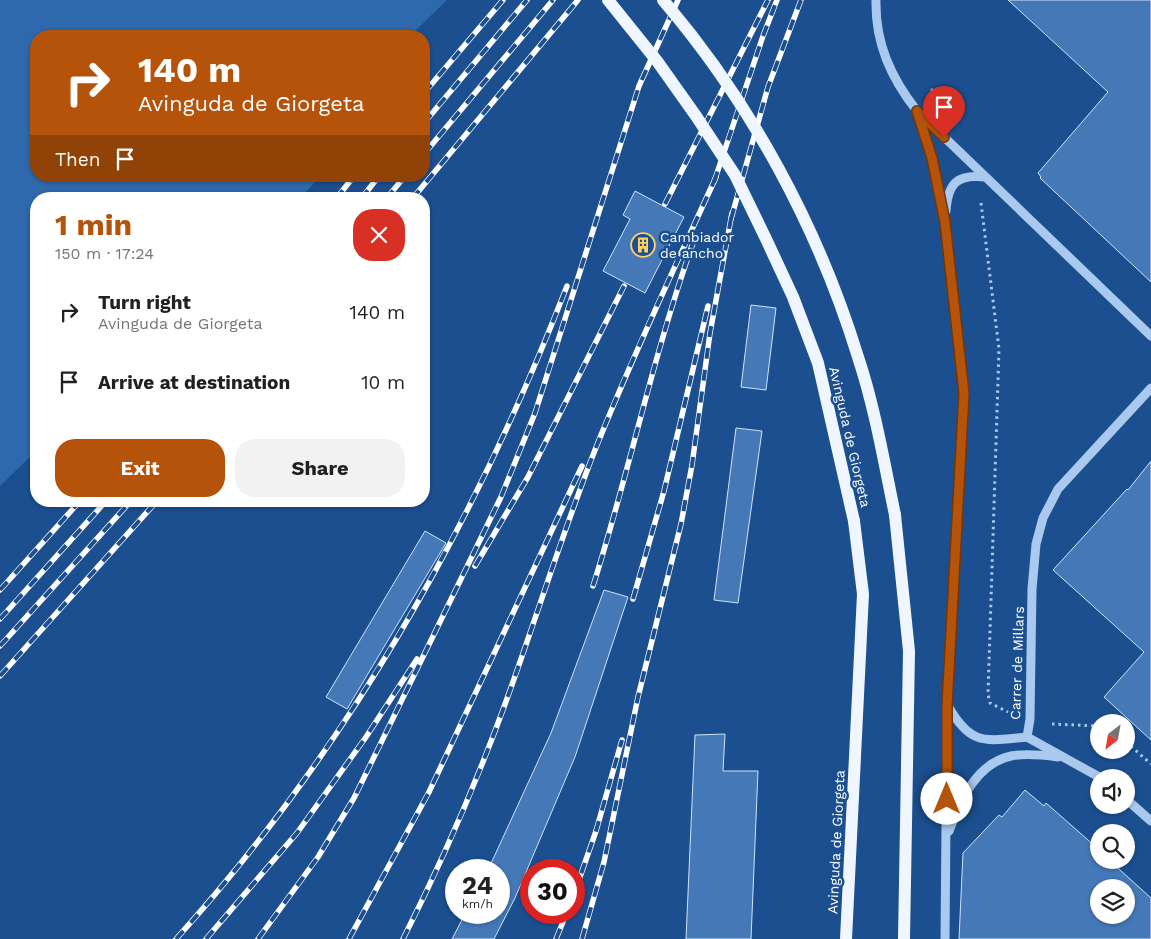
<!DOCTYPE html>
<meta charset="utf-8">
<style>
body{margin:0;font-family:"Work Sans",sans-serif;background:#f2f2f2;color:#202124;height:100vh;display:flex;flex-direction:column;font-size:19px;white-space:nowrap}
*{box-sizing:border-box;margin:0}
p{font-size:16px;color:#757577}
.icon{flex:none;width:28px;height:28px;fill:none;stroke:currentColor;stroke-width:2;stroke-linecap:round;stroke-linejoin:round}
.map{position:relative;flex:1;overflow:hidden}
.side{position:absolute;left:30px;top:192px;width:400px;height:315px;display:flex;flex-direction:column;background:#fff;border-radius:20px;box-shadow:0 1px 4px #0004}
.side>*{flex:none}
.top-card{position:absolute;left:30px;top:30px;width:400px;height:152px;border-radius:20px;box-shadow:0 1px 4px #0004;background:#b45309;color:#fff;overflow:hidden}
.needle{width:32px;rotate:211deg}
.controls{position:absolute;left:1090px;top:714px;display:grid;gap:10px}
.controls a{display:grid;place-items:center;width:45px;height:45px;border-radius:50%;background:#fff;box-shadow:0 1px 4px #0004;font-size:25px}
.speed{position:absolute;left:445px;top:859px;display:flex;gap:10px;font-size:25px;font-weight:700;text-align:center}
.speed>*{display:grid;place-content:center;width:65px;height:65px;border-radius:50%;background:#fff;box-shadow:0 1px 4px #0004;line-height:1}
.speed small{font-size:12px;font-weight:400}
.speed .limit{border:8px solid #d22;background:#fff;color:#111}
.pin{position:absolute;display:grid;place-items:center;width:42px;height:42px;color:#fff;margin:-51px -21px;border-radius:50% 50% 50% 0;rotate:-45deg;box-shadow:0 0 5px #0007}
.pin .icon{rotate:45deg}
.me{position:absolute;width:55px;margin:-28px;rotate:0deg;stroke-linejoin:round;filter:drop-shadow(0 0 4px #0008)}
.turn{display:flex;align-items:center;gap:18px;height:105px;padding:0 25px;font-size:22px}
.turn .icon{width:65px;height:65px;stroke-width:2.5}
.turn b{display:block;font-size:35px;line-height:42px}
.then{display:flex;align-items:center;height:48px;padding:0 25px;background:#0003;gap:10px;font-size:19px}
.round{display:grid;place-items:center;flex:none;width:52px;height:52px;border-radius:20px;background:#f2f2f2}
.summary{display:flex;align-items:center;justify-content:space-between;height:85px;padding:0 25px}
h1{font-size:30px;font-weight:700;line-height:38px;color:#b45309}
.primary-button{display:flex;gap:10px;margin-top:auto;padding:10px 25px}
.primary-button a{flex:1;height:58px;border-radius:20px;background:#b45309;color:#fff;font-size:20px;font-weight:700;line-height:58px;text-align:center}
.primary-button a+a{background:#f2f2f2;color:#202124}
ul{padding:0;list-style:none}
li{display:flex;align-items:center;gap:15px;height:70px;padding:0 25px}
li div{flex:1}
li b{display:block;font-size:19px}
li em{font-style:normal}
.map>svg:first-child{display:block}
</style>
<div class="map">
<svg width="1151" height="939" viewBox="0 0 1151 939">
<rect width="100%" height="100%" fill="#1b4f8f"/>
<!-- green -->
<path fill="#2e69ad" d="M0,0H447L410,36H36V176H321L299,199H36V451L0,486Z"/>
<!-- building -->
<g fill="#4478b7" stroke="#cfe3fa" fill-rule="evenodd">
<path d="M1008,0H1151V282L1040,178L1041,177L1038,173L1108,92Z"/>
<path d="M635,191L684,217L645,293L603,271L630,219L623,215Z"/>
<path d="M751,305L776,308L766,390L741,387Z"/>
<path d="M736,428L762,431L738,603L714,600Z"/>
<path d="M1151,461V740L1104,697L1144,652L1053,570L1127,489L1128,490Z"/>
<path d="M425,531L446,543L347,709L326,697Z"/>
<path d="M604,590L628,597L575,757L515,898L494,939H452L466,912H499V870H488L551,733Z"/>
<path d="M725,734L723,771H758L751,939H686L695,735Z"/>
<path d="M1025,790L1044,806L1046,803L1096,847L1099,851V860H1109L1151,898V939H959L963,853L999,815L1002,817ZM1099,888H1126V915H1099Z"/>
</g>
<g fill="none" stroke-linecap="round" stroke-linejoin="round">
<!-- path -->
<g stroke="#a9c9ee" stroke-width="3" stroke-dasharray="2.5 4" stroke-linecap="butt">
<path d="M931,89L956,114"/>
<path d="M981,203L999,349L988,694L990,703L1008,712"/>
<path d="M1052,724L1099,726"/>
<path d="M1126,742L1151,764"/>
</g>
<!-- minor -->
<g stroke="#a9c9ee" stroke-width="9">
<path d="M876,0C875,43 891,78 917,111L1151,336"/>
<path d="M917,111L932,158L945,222L964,393L947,706L945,939"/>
<path d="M946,211C948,183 957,174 985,177"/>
<path d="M948,706C971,746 984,741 1027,737"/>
<path d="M1101,778L1027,737L1030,719L1032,589L1036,544L1043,518L1058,489L1151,388"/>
<path d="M1126,799L1151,821"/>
<path d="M949,831C961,801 975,764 1011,756C1026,753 1043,755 1058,757"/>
</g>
<!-- major -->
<g stroke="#f0f6ff" stroke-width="12">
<path d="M895,515L909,651L904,939"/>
<path d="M846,939L863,594L854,521"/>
</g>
<!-- rail casing -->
<g stroke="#fff" stroke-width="5.5">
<g id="rail">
<path d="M424,93L503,0"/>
<path d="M424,123L527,0"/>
<path d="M424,154L553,0"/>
<path d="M714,182L763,36L777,0"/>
<path d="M336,199L354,176"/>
<path d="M361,199L379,176"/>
<path d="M386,199L405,176"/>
<path d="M412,199L578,0"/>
<path d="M665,204L768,0"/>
<path d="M731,219L768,87L801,0"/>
<path d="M475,566L528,477L624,286"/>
<path d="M593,586C629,473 653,355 693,243"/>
<path d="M0,590L80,501"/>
<path d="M633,599L664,491L708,306"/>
<path d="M0,619L106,501"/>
<path d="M0,646L131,501"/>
<path d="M0,676L157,501"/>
<path d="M574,894L596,831L622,740"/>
<path d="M176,939C347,750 475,523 567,286"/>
<path d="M206,939L297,833L366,737L417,659"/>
<path d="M258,939L318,857L354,798L501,497L535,413L639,86L678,0"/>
<path d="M349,939L429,792L582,466"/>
<path d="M403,939C441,864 475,786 504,707C535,622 562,534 595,450C632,357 675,267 716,177"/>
<path d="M556,939L567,912"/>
<path d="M582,939L604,862L638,697L681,524L692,465L710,333L732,213"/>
</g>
</g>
<!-- rail -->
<use href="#rail" stroke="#1b4f8f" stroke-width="4" stroke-dasharray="11" stroke-linecap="butt"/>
<!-- major-bridge -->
<g stroke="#f0f6ff" stroke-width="12">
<path d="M608,0L657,61L696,116L735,175L767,241L793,297L818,363L854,521"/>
<path d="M663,0C751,103 818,227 858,357C875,408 884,462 895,515"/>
</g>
</g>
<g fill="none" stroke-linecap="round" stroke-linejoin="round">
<!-- route casing -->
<g stroke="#753606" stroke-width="12">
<path id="route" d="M944,137L917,111L932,158L945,222L964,393L947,706V799"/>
</g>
<!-- route -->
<use href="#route" stroke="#b45309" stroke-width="9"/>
</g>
<!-- icons -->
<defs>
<g id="building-ring" transform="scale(1.25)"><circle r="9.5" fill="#1b4f8f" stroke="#ffd166" stroke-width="1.5"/><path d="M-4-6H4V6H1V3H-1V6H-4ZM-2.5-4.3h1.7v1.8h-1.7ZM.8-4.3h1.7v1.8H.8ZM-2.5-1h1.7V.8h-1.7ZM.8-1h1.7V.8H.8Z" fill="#ffd166"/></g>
</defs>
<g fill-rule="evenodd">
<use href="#building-ring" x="643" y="245"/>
</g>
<g text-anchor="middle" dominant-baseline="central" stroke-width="5" stroke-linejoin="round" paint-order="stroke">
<!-- poi labels -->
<g font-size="14" fill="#fff" stroke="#1b4f8f" text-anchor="start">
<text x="660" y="237">Cambiador<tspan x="660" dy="16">de ancho</tspan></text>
</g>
<!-- street labels -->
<g font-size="14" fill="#fff" stroke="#1b4f8f">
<text transform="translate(850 437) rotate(77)">Avinguda de Giorgeta</text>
<text transform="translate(1017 663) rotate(-88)">Carrer de Millars</text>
<text transform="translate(836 842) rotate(-87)">Avinguda de Giorgeta</text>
</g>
</g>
</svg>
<div class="controls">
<a><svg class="needle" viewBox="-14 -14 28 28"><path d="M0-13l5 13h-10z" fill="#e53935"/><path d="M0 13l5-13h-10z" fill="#757577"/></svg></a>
<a><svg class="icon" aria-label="sound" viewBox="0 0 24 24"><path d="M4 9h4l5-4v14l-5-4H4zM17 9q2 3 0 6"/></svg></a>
<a><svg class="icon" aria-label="search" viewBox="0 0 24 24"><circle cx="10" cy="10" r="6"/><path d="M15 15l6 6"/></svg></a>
<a><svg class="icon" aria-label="layers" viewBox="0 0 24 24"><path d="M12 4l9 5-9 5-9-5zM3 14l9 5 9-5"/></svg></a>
</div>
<div class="speed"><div>24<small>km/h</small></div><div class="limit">30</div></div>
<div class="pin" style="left:944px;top:137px;background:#d93025"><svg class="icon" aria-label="arrive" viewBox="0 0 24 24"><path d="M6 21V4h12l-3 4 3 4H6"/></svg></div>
<svg class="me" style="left:947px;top:799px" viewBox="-20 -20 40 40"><circle r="19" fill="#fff"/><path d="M0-13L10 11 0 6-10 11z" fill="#b45309"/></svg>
<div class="top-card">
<div class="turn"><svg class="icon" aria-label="right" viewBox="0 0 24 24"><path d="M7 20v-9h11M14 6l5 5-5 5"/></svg><div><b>140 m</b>Avinguda de Giorgeta</div></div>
<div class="then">Then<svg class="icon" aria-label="arrive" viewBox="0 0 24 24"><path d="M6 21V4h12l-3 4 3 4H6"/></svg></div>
</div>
<section class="side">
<div class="summary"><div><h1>1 min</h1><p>150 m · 17:24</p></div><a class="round" style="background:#d93025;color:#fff"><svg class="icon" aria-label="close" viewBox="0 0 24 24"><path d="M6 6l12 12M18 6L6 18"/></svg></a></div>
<ul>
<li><svg class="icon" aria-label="right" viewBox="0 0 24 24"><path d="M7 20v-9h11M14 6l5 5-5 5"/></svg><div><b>Turn right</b><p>Avinguda de Giorgeta</p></div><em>140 m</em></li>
<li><svg class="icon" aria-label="arrive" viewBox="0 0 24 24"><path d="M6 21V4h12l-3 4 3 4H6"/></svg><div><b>Arrive at destination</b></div><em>10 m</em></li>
</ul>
<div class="primary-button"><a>Exit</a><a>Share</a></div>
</section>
</div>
